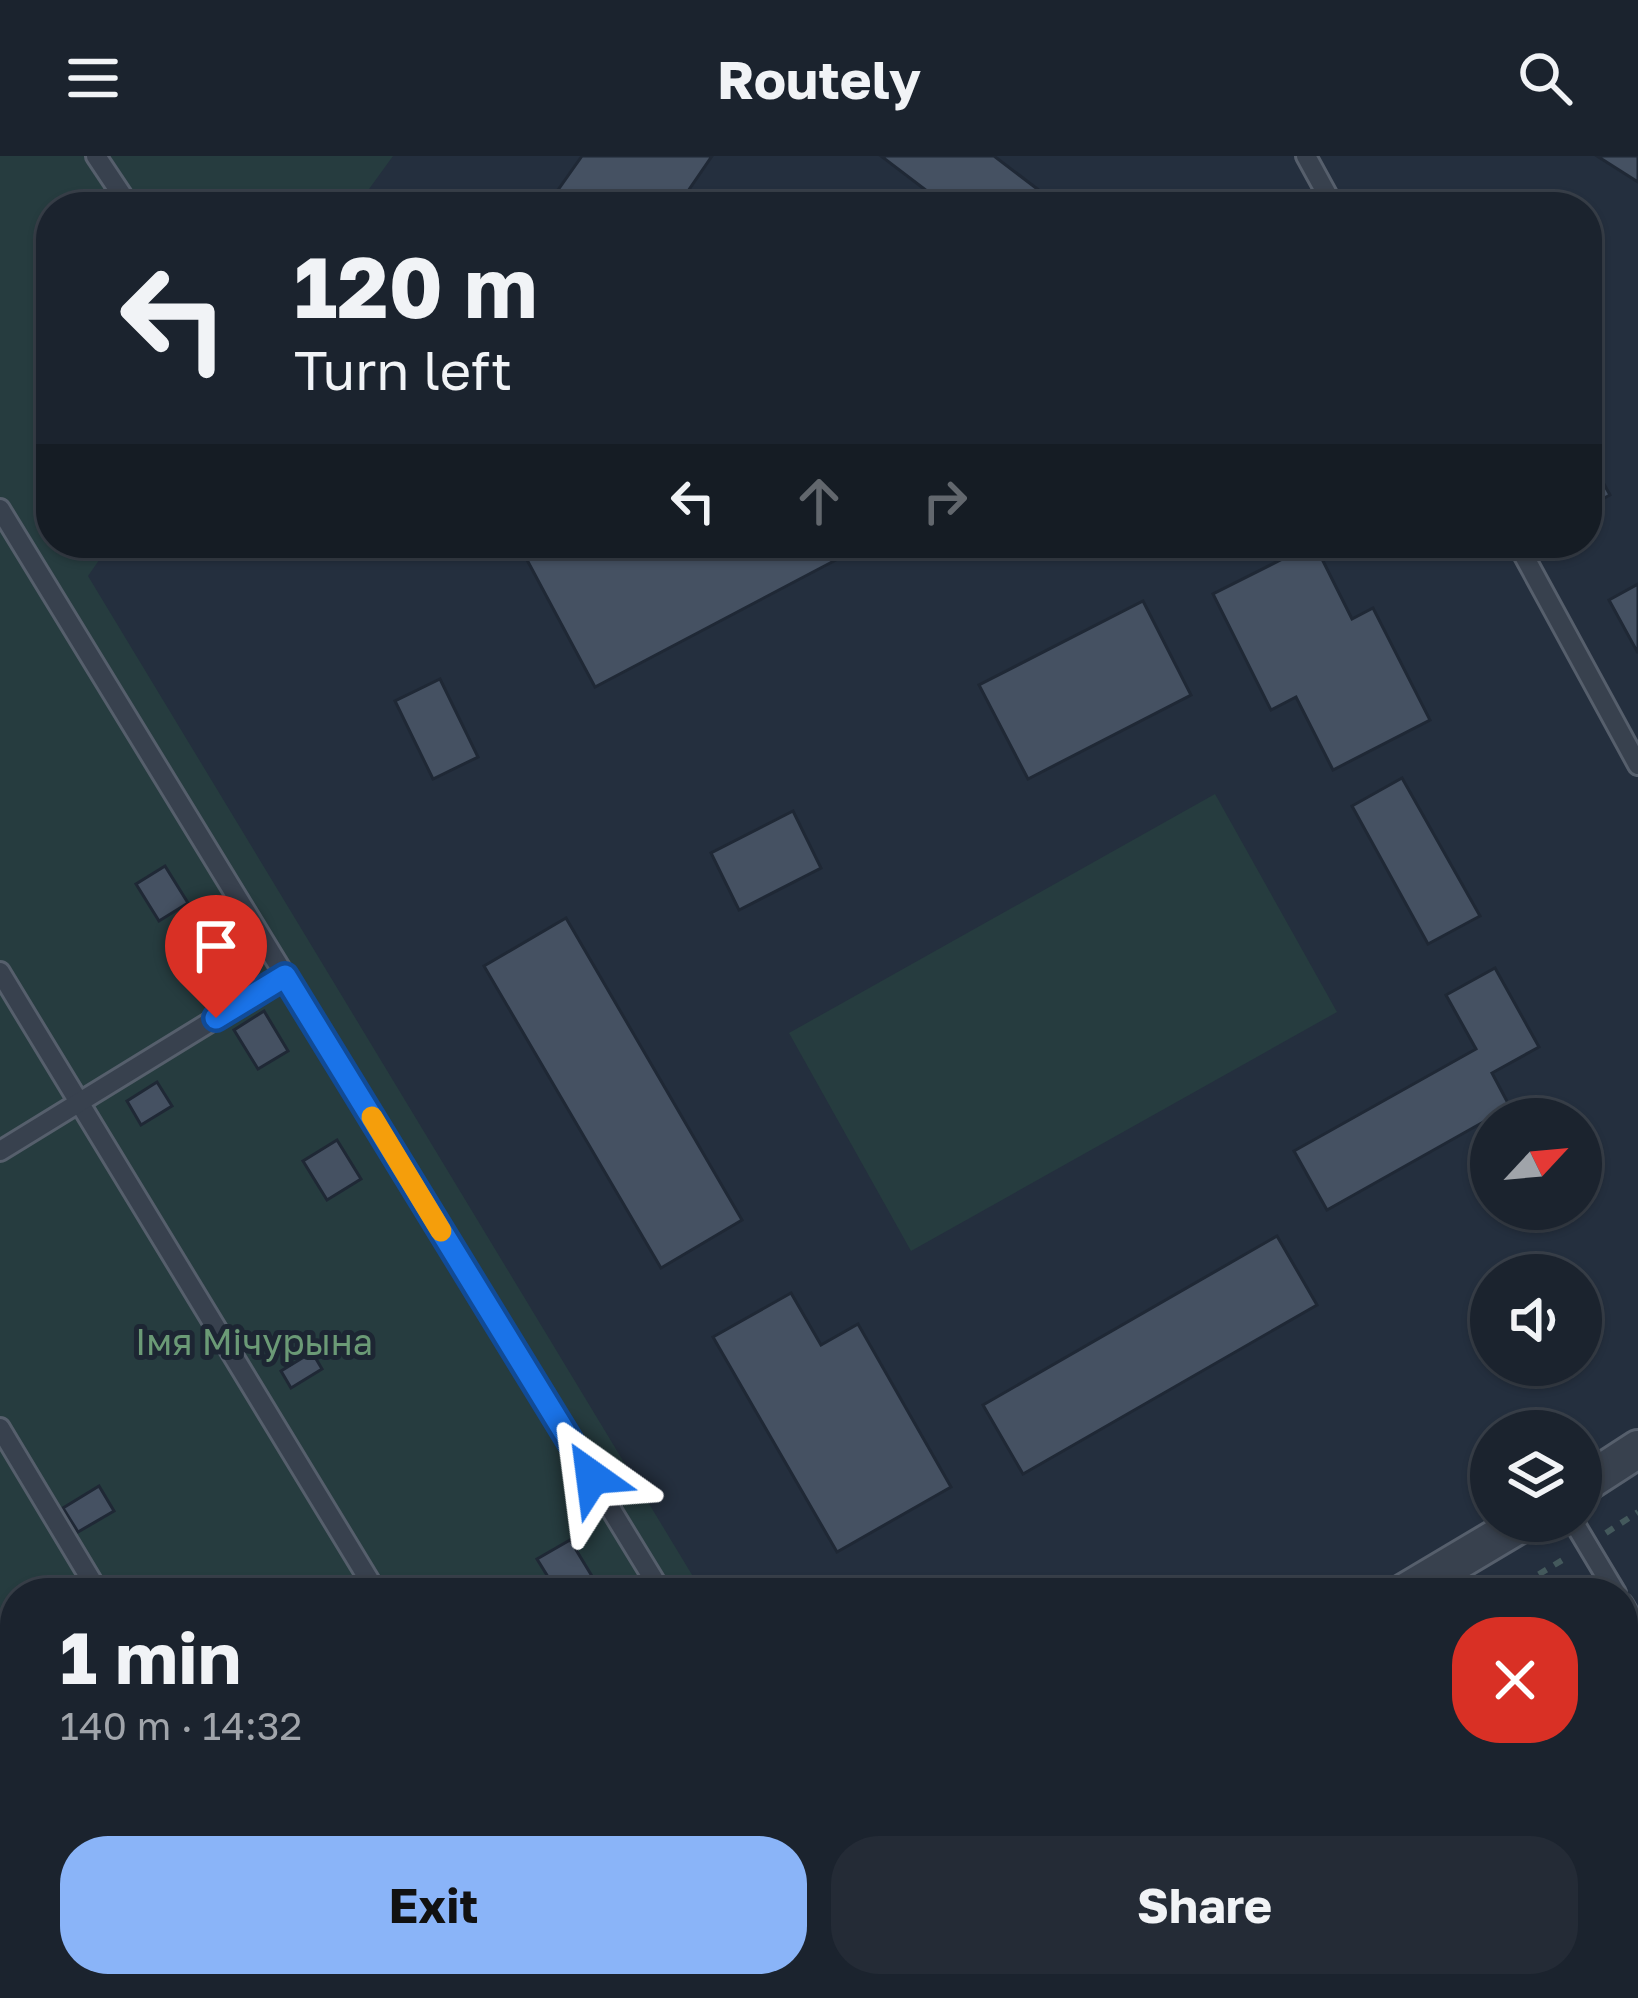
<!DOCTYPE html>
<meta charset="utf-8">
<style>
body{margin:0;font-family:"Golos Text",sans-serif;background:#242b36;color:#f1f3f6;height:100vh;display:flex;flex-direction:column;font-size:45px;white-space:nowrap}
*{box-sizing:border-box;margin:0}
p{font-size:39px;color:#a0a4aa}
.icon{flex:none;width:66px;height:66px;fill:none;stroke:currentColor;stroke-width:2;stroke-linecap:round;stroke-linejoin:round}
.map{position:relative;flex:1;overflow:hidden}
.panel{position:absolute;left:0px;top:1422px;width:1638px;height:420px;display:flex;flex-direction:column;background:#1b232e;border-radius:48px 48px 0 0;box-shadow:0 3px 9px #0004,0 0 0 3px #39404a}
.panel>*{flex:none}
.hud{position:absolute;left:36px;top:36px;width:1566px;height:366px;border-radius:48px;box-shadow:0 3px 9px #0004,0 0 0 3px #39404a;background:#1b232e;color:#f1f3f6;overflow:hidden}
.needle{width:78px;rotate:64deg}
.fabs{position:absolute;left:1470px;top:942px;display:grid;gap:24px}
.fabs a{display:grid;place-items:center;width:132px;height:132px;border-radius:50%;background:#1b232e;box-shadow:0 3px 9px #0004,0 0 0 3px #39404a;font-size:60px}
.pin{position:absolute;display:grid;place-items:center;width:102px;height:102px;color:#fff;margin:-123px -51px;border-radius:50% 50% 50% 0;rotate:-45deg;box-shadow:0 0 12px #0007}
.pin .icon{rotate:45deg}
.me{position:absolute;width:132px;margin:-66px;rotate:329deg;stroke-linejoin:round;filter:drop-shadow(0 0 9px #0008)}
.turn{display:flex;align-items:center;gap:42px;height:252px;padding:0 60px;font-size:54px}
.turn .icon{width:156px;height:156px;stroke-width:2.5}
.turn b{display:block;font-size:84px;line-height:102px}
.lanes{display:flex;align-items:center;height:114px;padding:0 60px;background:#0003;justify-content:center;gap:60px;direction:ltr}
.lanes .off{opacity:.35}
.round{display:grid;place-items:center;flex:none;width:126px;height:126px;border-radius:48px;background:#242b36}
.overview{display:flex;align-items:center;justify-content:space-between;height:204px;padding:0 60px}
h1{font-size:72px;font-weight:700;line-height:90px}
.button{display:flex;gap:24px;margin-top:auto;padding:24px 60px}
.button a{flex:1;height:138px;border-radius:48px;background:#8ab4f8;color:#111;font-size:48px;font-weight:700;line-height:138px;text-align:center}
.button a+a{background:#242b36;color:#f1f3f6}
header{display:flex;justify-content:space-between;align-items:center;height:156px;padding:0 60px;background:#1b232e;font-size:54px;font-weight:700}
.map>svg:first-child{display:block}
</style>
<header><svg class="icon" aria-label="menu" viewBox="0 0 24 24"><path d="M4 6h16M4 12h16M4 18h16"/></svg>Routely<svg class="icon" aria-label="search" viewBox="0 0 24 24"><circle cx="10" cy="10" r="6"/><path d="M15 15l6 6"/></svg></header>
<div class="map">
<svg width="1638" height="1842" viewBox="0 0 1638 1842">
<rect width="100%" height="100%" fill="#242f3e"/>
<!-- green -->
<g fill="#263c3f">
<path d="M0,0H393L356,51H51V387H111L88,420L703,1437H15V1728L0,1704Z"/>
<path d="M1215,638L1337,856L911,1095L789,877Z"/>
<path d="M75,1827H939L948,1842H83Z"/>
</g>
<!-- building -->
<g fill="#455162" stroke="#1f2835" stroke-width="3">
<path d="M582,0H712L677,51H546Z"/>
<path d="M881,0H994L1061,51H948Z"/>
<path d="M1597,0H1638V26Z"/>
<path d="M1587,298L1610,339L1587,351Z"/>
<path d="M518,387H868L595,531Z"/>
<path d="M1314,387L1352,463L1373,452L1430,564L1333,614L1296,541L1271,554L1213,438Z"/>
<path d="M1638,428V497L1609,444Z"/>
<path d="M1143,445L1191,539L1028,623L979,529Z"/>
<path d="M440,523L478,601L433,623L395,545Z"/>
<path d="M1402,622L1480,760L1428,788L1352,650Z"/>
<path d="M793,655L821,712L739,754L711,697Z"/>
<path d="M165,710L188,747L159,765L136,728Z"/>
<path d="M566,762L742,1064L661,1112L484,810Z"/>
<path d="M1495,812L1539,891L1492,917L1510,951L1327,1054L1294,995L1476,893L1446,839Z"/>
<path d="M264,855L288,895L258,913L234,874Z"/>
<path d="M157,926L172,950L141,969L127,945Z"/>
<path d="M337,984L361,1023L327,1044L303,1005Z"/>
<path d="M1277,1080L1317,1149L1023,1318L983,1249Z"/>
<path d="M791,1137L821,1189L858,1168L951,1331L837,1396L713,1181Z"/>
<path d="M312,1196L322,1213L291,1232L281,1215Z"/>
<path d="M99,1330L114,1355L78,1376L63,1352Z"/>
<path d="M570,1384L598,1430L586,1437H558L537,1403Z"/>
<path d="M1623,1666L1638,1694V1716L1623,1724Z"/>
<path d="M1309,1827H1422L1431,1842H1284Z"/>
</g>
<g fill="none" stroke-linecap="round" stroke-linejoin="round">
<!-- service casing -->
<g stroke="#565f6c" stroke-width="24">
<g id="service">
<path d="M96,0L130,51"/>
<path d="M1306,0L1334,51"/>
<path d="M0,353L662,1437"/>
<path d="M1517,387L1638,609"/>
<path d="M0,816L377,1437"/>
<path d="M0,995L285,820"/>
<path d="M0,1272L99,1437"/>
<path d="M1573,1365L1616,1437"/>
<path d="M1623,1448L1638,1473"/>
<path d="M0,1649L15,1674"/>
<path d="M1623,1815L1638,1805"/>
<path d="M108,1827L117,1842"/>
<path d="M334,1827L344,1842"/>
<path d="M613,1827L622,1842"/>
<path d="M901,1827L910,1842"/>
<path d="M412,1842L437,1827"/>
<path d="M1581,1842L1604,1827"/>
</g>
</g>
<!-- minor casing -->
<g stroke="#565f6c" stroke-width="42">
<g id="minor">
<path d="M1581,1330L1638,1293"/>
<path d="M1404,1437L1525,1365"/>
<path d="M1021,1827L1030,1842"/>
</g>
</g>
<!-- path -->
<g stroke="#44595c" stroke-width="6" stroke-dasharray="9 9" stroke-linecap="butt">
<path d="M1606,1377L1638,1356"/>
<path d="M1508,1437L1569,1400"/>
<path d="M0,1768L15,1793"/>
<path d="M35,1827L44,1842"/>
</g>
<!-- service -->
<use href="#service" stroke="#38414e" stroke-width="18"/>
<!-- minor -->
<use href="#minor" stroke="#38414e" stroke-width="36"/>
</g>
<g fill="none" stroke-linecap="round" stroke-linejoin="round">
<!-- route casing -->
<g stroke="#114b97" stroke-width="30">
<path id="route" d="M216,862L285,820L592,1321"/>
</g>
<!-- route -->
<use href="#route" stroke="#1a73e8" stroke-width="21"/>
<!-- slow -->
<path stroke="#f59e0b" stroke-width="21" d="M372,961L441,1075"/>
</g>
<g text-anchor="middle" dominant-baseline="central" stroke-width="10" stroke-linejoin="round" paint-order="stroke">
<!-- park labels -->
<g font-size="36" fill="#6b9a76" stroke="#1d2633">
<text x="254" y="1185">Імя Мічурына</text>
</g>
</g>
</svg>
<div class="fabs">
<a><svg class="needle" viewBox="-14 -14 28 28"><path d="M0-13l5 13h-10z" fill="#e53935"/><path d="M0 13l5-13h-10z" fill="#a0a4aa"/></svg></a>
<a><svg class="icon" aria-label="sound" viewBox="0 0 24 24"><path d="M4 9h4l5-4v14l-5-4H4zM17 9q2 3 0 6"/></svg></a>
<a><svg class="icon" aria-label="layers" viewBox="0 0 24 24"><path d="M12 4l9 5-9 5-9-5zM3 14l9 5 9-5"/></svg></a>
</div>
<div class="pin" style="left:216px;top:862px;background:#d93025"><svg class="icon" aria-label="arrive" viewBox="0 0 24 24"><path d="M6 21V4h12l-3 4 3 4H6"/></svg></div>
<svg class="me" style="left:592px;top:1321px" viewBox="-20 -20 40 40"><path d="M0-17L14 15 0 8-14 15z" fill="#1a73e8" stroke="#fff" stroke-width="4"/></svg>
<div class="hud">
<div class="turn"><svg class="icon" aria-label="left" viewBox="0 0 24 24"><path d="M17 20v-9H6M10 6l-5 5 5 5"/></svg><div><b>120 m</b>Turn left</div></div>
<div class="lanes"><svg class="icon" aria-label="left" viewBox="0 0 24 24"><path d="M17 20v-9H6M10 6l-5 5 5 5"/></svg><svg class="icon off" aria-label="ahead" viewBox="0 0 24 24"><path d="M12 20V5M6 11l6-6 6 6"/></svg><svg class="icon off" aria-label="right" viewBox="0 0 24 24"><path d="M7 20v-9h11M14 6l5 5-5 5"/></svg></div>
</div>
<section class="panel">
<div class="overview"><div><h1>1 min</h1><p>140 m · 14:32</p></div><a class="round" style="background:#d93025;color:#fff"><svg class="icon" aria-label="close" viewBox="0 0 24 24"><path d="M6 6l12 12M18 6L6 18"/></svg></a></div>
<div class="button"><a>Exit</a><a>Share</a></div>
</section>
</div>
